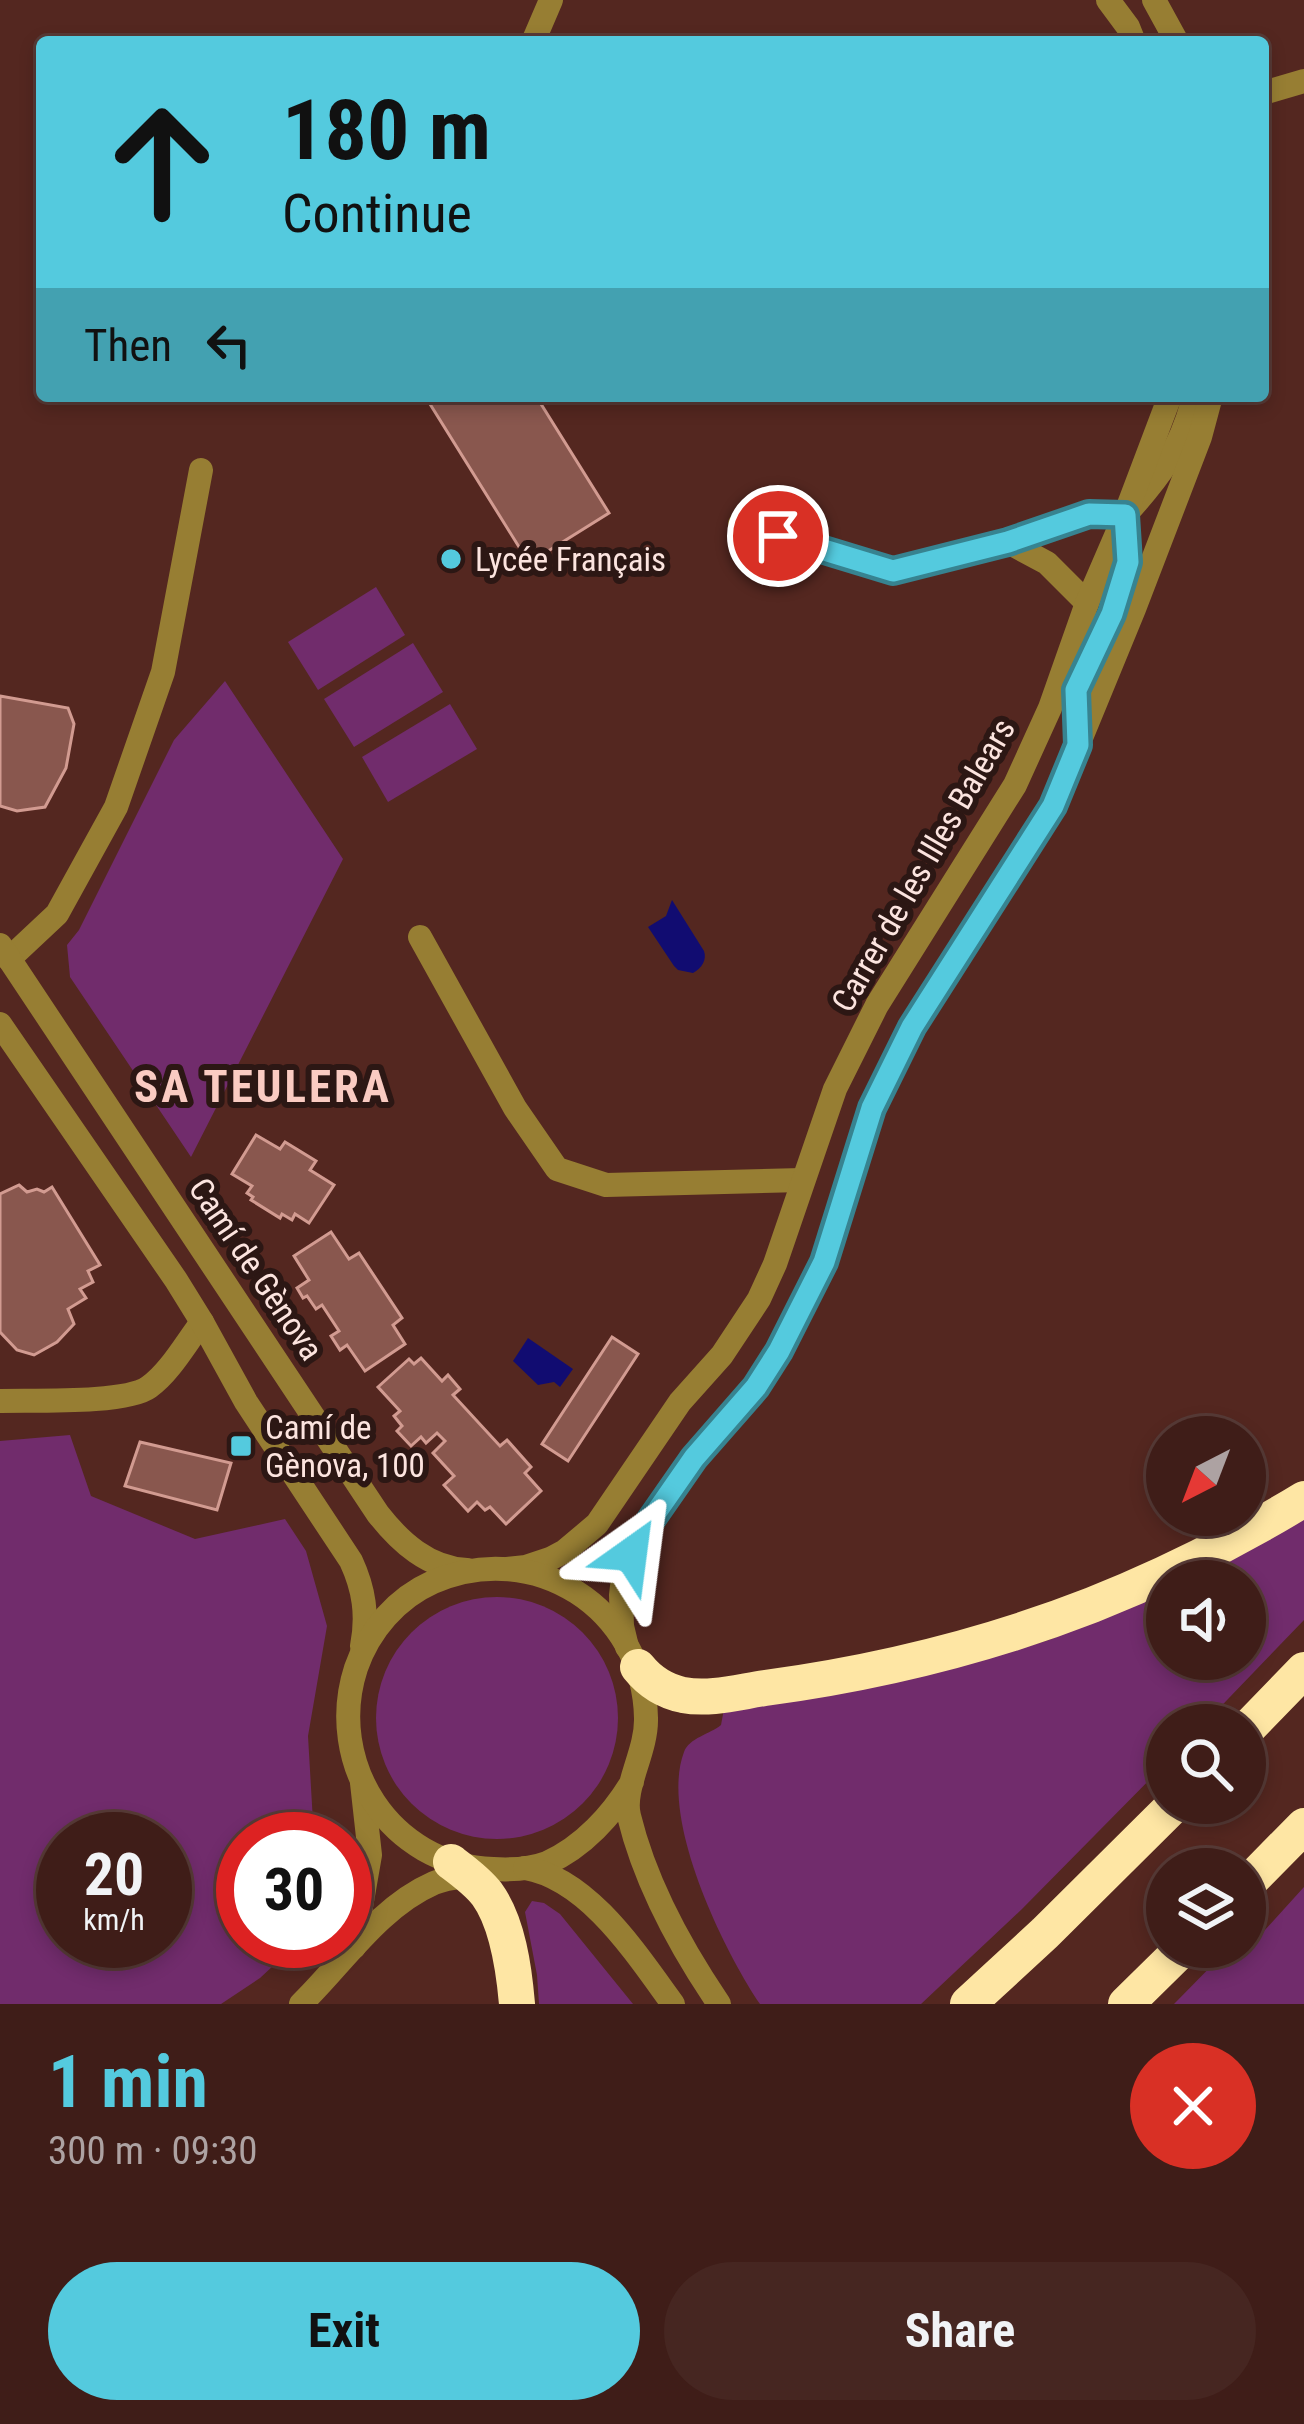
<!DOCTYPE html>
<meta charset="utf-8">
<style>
body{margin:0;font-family:"Roboto Condensed",sans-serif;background:#462621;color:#f1f3f6;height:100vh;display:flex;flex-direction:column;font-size:45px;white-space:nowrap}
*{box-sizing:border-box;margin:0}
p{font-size:39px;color:#ada2a2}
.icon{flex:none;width:66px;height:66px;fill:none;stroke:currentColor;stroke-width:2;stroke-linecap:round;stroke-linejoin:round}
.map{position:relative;height:2004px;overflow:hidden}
.details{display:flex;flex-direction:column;background:#3f1d18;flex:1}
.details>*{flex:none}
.guide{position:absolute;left:36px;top:36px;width:1233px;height:366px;border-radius:12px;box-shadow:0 6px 18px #0003,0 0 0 3px #583b37;background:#54cade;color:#111;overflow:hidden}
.needle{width:78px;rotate:222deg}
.buttons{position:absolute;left:1146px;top:1416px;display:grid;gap:24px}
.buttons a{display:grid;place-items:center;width:120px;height:120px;border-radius:50%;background:#3f1d18;box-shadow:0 6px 18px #0003,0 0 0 3px #583b37;font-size:60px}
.speed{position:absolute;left:36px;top:1812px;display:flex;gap:24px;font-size:60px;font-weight:700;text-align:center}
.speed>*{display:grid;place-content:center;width:156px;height:156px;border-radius:50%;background:#3f1d18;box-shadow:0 6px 18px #0003,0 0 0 3px #583b37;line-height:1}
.speed small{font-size:30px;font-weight:400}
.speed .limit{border:18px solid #d22;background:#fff;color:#111}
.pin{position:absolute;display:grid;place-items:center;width:102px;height:102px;color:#fff;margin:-51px;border:6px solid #fff;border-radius:50%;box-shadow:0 3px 12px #0007}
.me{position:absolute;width:132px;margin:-66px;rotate:31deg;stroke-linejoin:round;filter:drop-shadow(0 0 9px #0008)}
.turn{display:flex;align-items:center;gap:42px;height:252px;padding:0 48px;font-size:54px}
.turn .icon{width:156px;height:156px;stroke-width:2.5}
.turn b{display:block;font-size:84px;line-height:102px}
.then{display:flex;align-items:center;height:114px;padding:0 48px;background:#0003;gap:24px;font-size:45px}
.round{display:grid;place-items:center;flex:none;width:126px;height:126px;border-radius:63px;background:#462621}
.overview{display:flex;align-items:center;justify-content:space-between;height:204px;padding:0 48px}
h1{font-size:72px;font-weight:700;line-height:90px;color:#54cade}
.button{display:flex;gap:24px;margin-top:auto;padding:24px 48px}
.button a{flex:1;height:138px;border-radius:72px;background:#54cade;color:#111;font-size:48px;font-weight:700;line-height:138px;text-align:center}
.button a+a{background:#462621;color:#f1f3f6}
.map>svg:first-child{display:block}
</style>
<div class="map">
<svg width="1304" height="2004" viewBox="0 0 1304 2004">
<rect width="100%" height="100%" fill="#542720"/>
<!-- green -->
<g fill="#712c6c" fill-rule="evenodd">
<path d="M376,587L405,635L318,690L288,642Z"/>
<path d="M413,643L443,692L354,747L324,699Z"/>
<path d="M225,681L343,859L191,1157L70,977L67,945L79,930L174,740Z"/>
<path d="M450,704L477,749L388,802L362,757Z"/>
<path d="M70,1435L91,1496L195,1539L285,1519L306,1551L327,1626L308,1736L314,1839H243V1941H300L260,1978L221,2004H0V1441ZM165,1839V1941H63V1839Z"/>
<path d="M1304,1519V1620L1203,1725H1167V1762L1022,1909L921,2004H760C723,1949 659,1818 684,1752C689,1738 710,1734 721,1725L724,1709L989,1658L1049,1640L1167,1590V1659H1245V1581H1186Z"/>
<circle cx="497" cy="1718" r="121"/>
<path d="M1304,1887V2004H1174L1230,1947H1245V1932L1252,1925L1264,1931Z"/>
<path d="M532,1901L544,1903L560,1914L633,2004H539L537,1975L525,1912Z"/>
</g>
<!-- water -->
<g fill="#110c71">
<path d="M672,900L704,951C707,960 702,968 693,973L678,970L674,966L648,927L666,916Z"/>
<path d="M528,1338L573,1369L560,1387L554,1382L538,1385L513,1361Z"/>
</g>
<!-- building -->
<g fill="#89574e" stroke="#d29b91" stroke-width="3">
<path d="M425,396H536L609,513L529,563Z"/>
<path d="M0,696L68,708L74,724L66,768L45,807L17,811L0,806Z"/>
<path d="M256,1135L280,1149L285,1142L316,1161L310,1170L334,1185L309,1223L295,1214L292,1220L282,1214L280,1218L251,1200L253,1197L247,1193L252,1186L232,1174Z"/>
<path d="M19,1185L27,1192L37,1189L44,1192L52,1187L100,1265L88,1271L93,1282L80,1289L86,1298L68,1309L74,1324L57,1342L34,1355L17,1350L0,1332V1194Z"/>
<path d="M331,1232L349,1259L359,1253L402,1318L393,1325L405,1344L365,1371L347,1345L340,1350L331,1336L339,1331L322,1305L316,1309L307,1296L303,1298L297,1288L309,1280L294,1256Z"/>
<path d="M612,1337L638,1354L568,1461L542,1444Z"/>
<path d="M421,1358L442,1381L448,1375L460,1389L453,1395L500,1446L507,1440L531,1467L525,1473L541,1491L506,1524L490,1507L485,1510L477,1502L468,1511L444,1485L454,1476L433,1453L445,1441L437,1433L426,1443L421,1437L411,1446L397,1431L402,1426L394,1416L400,1411L378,1387L409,1359L414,1364Z"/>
<path d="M140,1442L231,1463L217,1510L125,1486Z"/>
</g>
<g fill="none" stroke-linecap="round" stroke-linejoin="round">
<!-- minor -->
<g stroke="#977e33" stroke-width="24">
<path d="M1108,0L1128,27L1134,42"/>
<path d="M1154,0L1177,42"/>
<path d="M533,42L551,0"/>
<path d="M1263,93L1304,81"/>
<path d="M740,524L893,570L1008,542L1089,514L1125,515"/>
<path d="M1008,542L1047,563L1087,603"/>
<path d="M1077,737L1076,690L1112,614L1128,563L1125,515C1159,478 1180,450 1193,401"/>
<path d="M420,937L515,1108L557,1169L606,1185L802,1180"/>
<path d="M9,959L57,914L116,807L163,672L201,470"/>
<path d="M0,1401C32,1400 126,1404 149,1387C170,1372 186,1343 202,1322"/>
<path d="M507,1569L526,1567L550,1559L565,1551L597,1524L680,1402L722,1355L759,1299L775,1264L835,1089L877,1005L1015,785L1050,708L1087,603L1125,515L1170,396"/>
<path d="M627,1647L622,1626L621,1595L623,1578L633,1548L693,1458L756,1387L802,1309L824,1262L872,1108L912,1027L1053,806L1134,609L1200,437L1211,396"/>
<path d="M354,1947L370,1855L362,1783"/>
<path d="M301,2004C343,1963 379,1907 434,1883C446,1878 459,1877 472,1875"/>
</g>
<!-- tertiary -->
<g stroke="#977e33" stroke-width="24">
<path d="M0,945L378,1514C400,1542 428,1568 467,1570"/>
<path d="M0,1024L176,1280L202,1322L246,1402L351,1561C364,1589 368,1615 362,1646"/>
<path d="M632,1782C612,1815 583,1847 547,1863C531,1869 510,1870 493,1869C390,1865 325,1763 356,1668C369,1630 397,1598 433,1582C534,1538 644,1608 646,1718C647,1752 622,1788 629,1816C645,1882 681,1948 719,2004"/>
<path d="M525,1868C589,1879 637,1955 673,2004"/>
</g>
<!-- motorway -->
<g stroke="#fee6a4" stroke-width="36">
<path d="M638,1667C650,1682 664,1691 683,1695C710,1700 738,1692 765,1688C876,1673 987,1646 1092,1605C1165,1576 1237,1540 1304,1499"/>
<path d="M1245,1731L1304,1670"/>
<path d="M451,1862C463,1871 477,1881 487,1894C508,1923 514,1969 517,2004"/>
<path d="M1245,1886L1304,1826"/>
<path d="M968,2004L1045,1933L1176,1803"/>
<path d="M1126,2004L1184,1947"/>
</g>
</g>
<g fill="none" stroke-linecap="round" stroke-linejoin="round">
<!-- route casing -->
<g stroke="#378390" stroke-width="30">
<path id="route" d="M631,1554L639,1537L694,1458L756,1387L779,1351L824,1262L872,1108L912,1027L1053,806L1078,745L1076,690L1112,614L1128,562L1125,515L1089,514L1008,542L893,571L778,536"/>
</g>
<!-- route -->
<use href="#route" stroke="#54cade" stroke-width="21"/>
</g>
<!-- markers -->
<g fill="#54cade" stroke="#2c1714" stroke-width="4.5">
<circle cx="451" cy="559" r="12"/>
<rect x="229" y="1434" width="24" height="24" rx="6"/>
</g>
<g text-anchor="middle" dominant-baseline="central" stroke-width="12" stroke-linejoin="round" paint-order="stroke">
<!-- poi labels -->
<g font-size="33" fill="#fce4df" stroke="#2c1714" text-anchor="start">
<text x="475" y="559">Lycée Français</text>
<text x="265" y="1427">Camí de<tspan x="265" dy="38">Gènova, 100</tspan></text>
</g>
<!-- street labels -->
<g font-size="33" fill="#fce4df" stroke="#2c1714">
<text transform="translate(923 865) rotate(-60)">Carrer de les Illes Balears</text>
<text transform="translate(256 1269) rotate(56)">Camí de Gènova</text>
</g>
<!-- district labels -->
<g font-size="45" font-weight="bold" letter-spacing="3" fill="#facbc2" stroke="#2c1714">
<text x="263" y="1086">SA TEULERA</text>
</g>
</g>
</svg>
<div class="buttons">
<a><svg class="needle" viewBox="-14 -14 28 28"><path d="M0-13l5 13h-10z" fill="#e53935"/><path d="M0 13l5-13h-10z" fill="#ada2a2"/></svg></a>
<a><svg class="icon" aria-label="sound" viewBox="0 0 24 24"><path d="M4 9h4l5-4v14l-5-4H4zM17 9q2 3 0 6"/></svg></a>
<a><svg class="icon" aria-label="search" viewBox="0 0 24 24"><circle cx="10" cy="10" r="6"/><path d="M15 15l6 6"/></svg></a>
<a><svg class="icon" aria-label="layers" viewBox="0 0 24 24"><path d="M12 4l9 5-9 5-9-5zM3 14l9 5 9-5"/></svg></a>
</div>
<div class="speed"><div>20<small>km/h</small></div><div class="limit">30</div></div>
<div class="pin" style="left:778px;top:536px;background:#d93025"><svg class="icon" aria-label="arrive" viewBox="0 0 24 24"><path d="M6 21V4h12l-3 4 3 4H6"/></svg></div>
<svg class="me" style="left:631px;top:1554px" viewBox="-20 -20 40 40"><path d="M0-17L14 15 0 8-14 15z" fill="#54cade" stroke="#fff" stroke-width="4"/></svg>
<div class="guide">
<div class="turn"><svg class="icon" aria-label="ahead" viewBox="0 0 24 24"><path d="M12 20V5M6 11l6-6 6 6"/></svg><div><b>180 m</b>Continue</div></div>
<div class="then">Then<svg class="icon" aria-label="left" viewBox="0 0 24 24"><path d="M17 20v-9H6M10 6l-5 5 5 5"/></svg></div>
</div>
</div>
<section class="details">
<div class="overview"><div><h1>1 min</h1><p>300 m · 09:30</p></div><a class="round" style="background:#d93025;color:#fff"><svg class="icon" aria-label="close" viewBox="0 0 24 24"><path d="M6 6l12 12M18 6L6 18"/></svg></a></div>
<div class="button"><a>Exit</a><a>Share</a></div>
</section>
